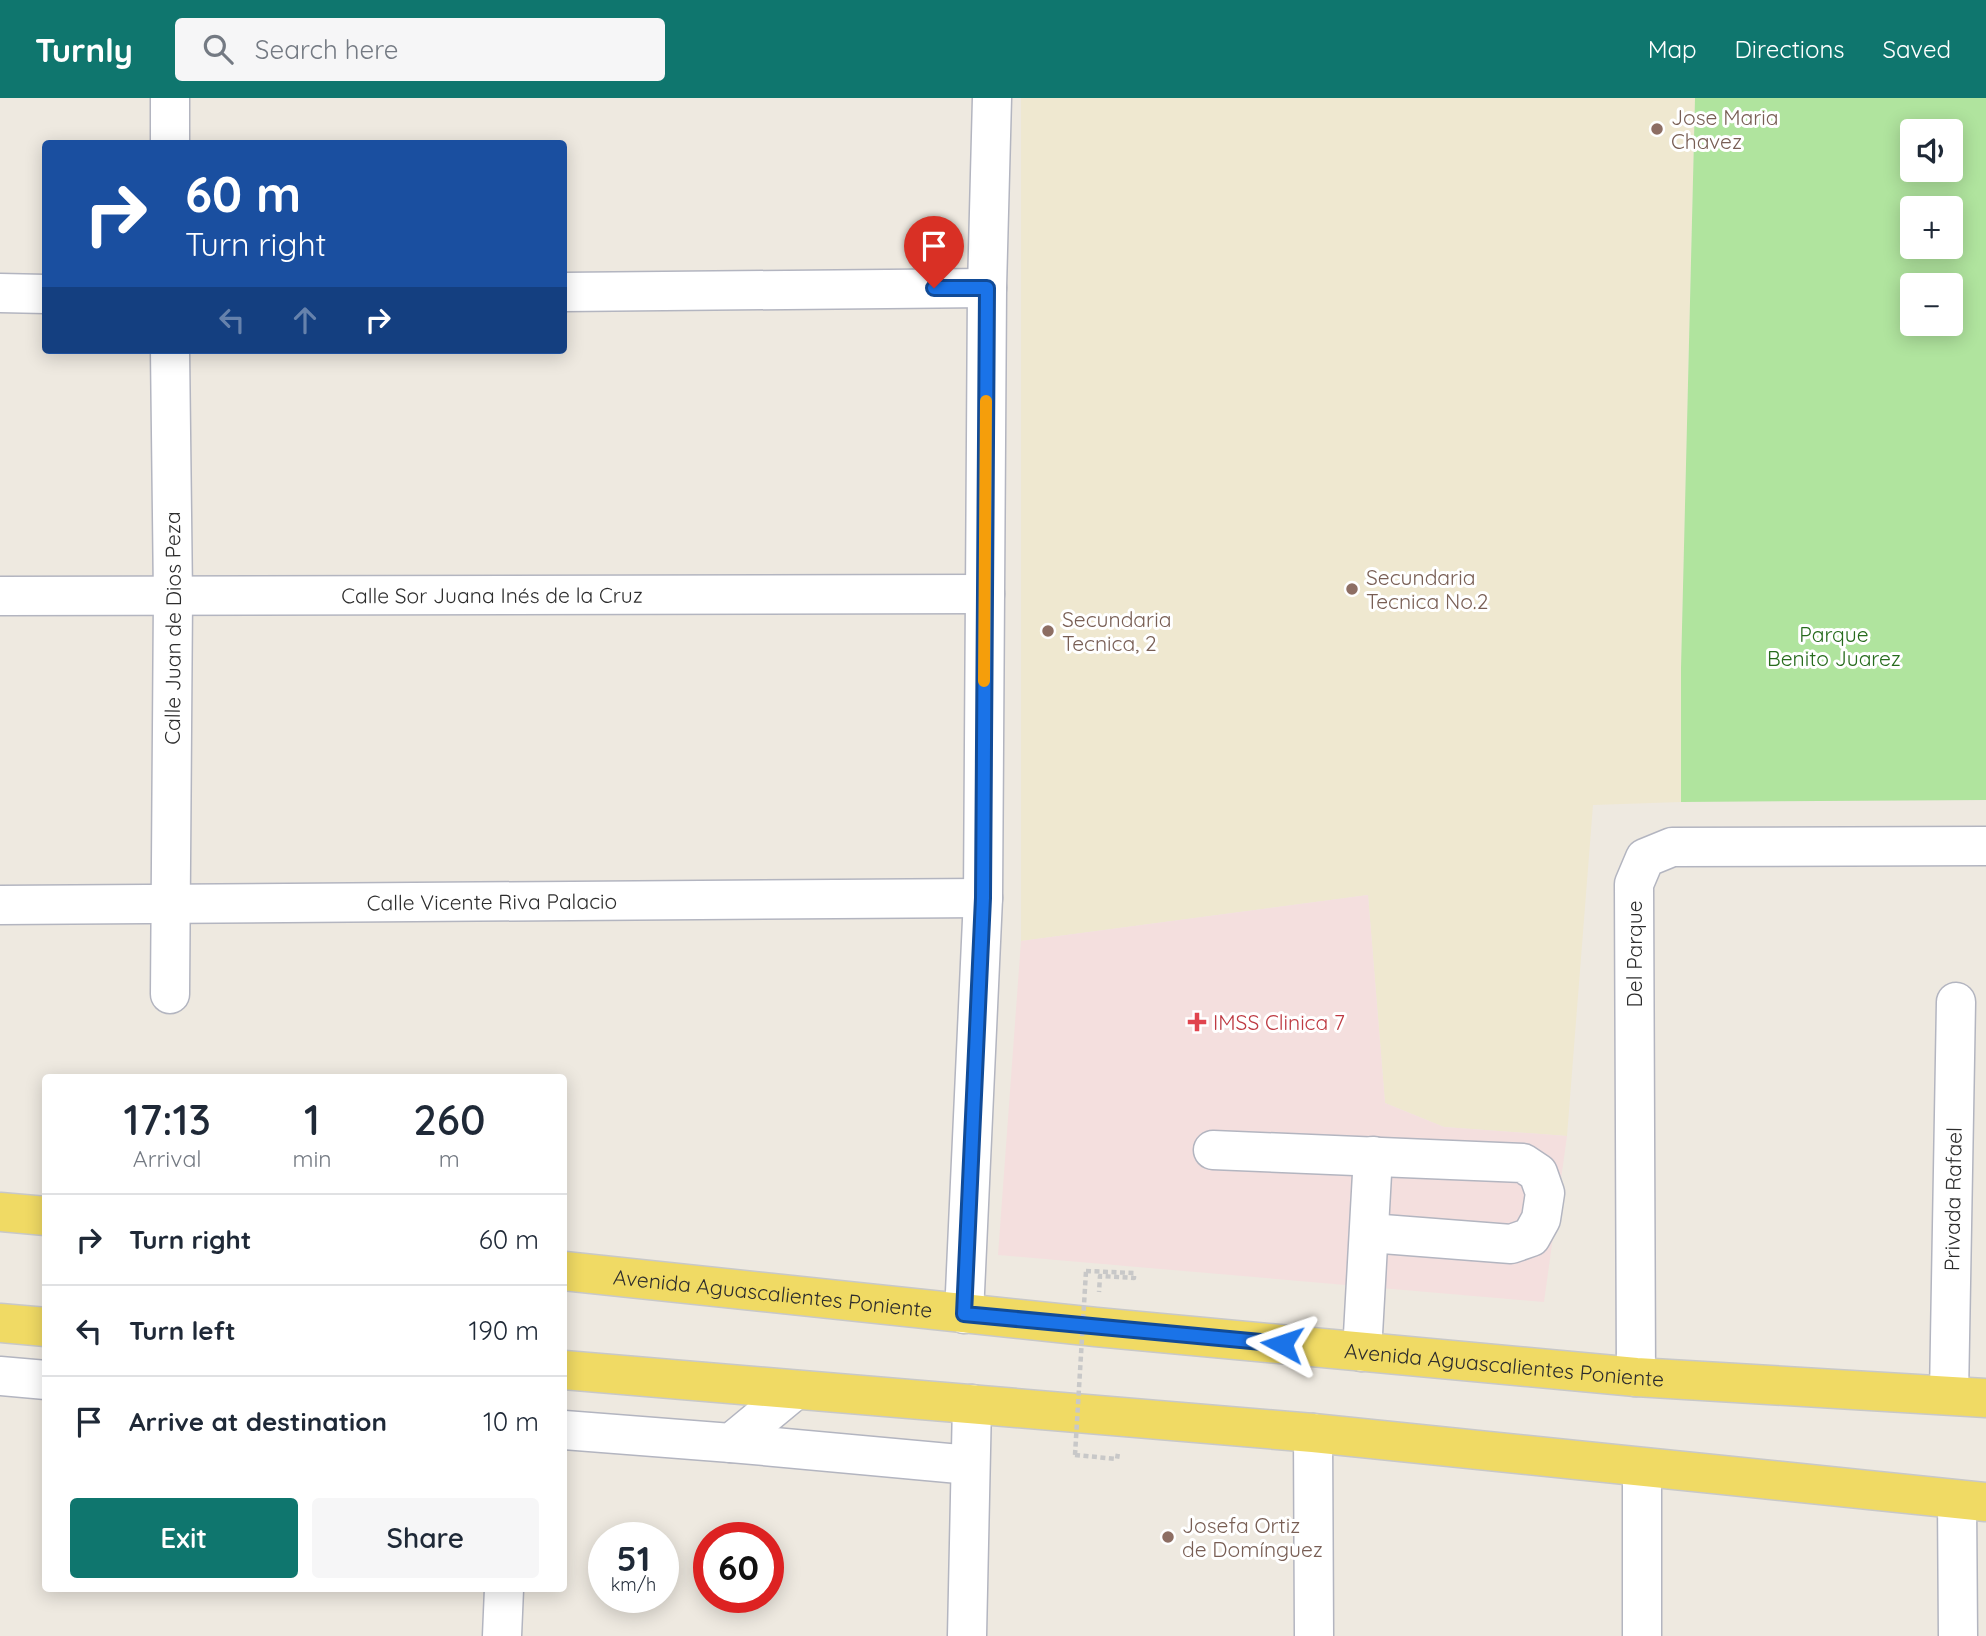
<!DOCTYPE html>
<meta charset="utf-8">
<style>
body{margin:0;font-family:Quicksand,sans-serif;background:#f6f6f7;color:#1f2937;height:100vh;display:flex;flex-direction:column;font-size:26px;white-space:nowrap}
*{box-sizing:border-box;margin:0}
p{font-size:23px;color:#747a83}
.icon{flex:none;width:38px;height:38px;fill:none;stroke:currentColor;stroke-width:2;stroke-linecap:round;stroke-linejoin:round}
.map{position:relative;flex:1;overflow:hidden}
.drawer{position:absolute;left:42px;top:976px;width:525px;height:518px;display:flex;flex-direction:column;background:#fff;border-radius:7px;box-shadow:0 4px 18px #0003}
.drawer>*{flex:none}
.guide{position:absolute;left:42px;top:42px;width:525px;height:214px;border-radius:7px;box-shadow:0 4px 18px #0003;background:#1a4fa0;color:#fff;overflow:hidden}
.tools{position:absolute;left:1900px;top:21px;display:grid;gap:14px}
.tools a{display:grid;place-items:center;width:63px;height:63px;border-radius:7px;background:#fff;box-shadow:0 4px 18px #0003;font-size:35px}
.speed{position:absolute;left:588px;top:1424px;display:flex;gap:14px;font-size:35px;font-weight:700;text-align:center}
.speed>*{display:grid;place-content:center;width:91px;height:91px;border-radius:50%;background:#fff;box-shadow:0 4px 18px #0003;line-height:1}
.speed small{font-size:18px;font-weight:400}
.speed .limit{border:10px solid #d22;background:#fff;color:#111}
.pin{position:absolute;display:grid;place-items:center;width:60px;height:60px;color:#fff;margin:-72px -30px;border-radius:50% 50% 50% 0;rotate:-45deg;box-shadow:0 0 7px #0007}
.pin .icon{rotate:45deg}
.me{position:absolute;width:77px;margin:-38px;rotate:275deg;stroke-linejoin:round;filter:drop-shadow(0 0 5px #0008)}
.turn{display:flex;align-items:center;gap:24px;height:147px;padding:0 28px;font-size:32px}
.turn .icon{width:91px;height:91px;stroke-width:2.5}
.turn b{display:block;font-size:49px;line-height:60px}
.lanes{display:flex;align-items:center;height:66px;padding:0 28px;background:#0003;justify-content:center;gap:35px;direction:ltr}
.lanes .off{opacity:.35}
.eta{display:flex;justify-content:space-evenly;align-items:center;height:119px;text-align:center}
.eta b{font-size:42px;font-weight:600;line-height:49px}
.action{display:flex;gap:14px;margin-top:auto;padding:14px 28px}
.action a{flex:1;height:80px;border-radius:7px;background:#0f766e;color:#fff;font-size:28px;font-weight:600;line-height:80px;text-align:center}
.action a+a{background:#f6f6f7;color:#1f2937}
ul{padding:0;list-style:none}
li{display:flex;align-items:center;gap:21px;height:91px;padding:0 28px;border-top:2px solid #e0e1e3}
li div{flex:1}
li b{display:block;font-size:26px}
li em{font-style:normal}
header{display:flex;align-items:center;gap:42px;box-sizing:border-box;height:98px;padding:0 35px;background:#0f766e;color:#fff}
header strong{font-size:33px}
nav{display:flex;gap:38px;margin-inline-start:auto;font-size:24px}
.search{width:490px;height:63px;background:#f6f6f7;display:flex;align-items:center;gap:18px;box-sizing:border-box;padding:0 24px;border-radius:7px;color:#747a83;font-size:26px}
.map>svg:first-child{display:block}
</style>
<header>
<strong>Turnly</strong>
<div class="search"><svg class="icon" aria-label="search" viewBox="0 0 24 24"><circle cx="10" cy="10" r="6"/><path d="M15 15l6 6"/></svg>Search here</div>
<nav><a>Map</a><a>Directions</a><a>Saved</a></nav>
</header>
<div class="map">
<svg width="1986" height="1538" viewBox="0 0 1986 1538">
<rect width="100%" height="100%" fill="#eee9e0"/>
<!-- education -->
<path fill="#efe8d0" d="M1021,0H1695L1681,570V704L1593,707L1567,1038L1444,1029L1385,1005L1368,797L1021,843Z"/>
<!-- medical -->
<path fill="#f4dfde" d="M1368,797L1385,1005L1444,1029L1567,1038L1544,1204L998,1157L1021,843Z"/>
<!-- green -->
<path fill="#b0e49e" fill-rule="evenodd" d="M1695,0H1986V702L1681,704V570ZM1913,33H1951V72H1913ZM1913,110H1951V149H1913ZM1913,187H1951V226H1913Z"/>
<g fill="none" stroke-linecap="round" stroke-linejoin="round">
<!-- minor casing -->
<g stroke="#b3b5c0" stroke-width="41">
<g id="minor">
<path d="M170,46V0"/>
<path d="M564,194L987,190"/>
<path d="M0,195L46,196"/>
<path id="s1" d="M0,498L985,496"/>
<path id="s2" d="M0,807L983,800"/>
<path id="s3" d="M170,896L173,499L170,252"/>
<path d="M1213,1052L1523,1065L1538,1075L1545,1095L1541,1121L1531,1139L1511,1146L1370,1135"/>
<path d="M964,1216L983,800L987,190L992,0"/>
<path d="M1362,1254L1373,1058"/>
<path d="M0,1278L46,1282"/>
<path d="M1636,1279L1634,786L1645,760L1672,749L1986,748"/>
<path id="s4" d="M1949,1297L1956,904"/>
<path d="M564,1332L731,1345L795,1292"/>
<path d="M1313,1335L1314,1538"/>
<path d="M731,1345L970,1367"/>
<path d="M1642,1371V1538"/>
<path d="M1957,1402L1958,1538"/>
<path d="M502,1538L504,1491"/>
<path d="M967,1538L972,1306"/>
</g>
</g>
<!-- major casing -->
<g stroke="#c8c8c8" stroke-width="41">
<g id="major">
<path d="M0,1114L46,1118"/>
<path id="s5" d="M564,1173L1096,1229L1636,1279L1986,1300"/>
<path d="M0,1225L46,1229"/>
<path d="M564,1272L1313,1335L1986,1404"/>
</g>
</g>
<!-- path -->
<g stroke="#c8c8c8" stroke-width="4.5" stroke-dasharray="5 3.5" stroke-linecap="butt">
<path d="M1086,1173L1134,1175V1180L1100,1178L1099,1194"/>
<path d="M1075,1357L1117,1361L1118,1355"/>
</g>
<!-- minor -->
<use href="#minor" stroke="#fff" stroke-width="38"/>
<!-- major -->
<use href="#major" stroke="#f0da64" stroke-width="38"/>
<!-- path-bridge -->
<path stroke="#c8c8c8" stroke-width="4.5" stroke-dasharray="5 3.5" stroke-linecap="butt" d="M1075,1357L1086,1173"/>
</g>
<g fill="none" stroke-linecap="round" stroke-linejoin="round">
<!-- route casing -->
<g stroke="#114b97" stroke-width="18">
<path id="route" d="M934,190H987L983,800L964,1216L1282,1246"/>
</g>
<!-- route -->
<use href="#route" stroke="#1a73e8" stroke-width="12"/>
<!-- slow -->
<path stroke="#f59e0b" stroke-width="12" d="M984,583L986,303"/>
</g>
<!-- markers -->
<g fill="#8d6e63" stroke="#fff" stroke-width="2.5">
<circle cx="1657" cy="31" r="7"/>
<circle cx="1352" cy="491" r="7"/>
<circle cx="1048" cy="533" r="7"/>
<circle cx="1168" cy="1439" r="7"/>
</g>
<path fill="#e0444e" stroke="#fff" stroke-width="2.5" d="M1193.5 913.5h7v7h7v7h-7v7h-7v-7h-7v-7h7z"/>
<g text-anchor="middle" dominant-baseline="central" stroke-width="6" stroke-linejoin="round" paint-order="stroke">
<!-- education labels -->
<g font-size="21" fill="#785e54" stroke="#fff" text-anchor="start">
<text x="1671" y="19">Jose Maria<tspan x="1671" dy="24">Chavez</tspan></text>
<text x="1366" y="479">Secundaria<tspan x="1366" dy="24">Tecnica No.2</tspan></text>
<text x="1062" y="521">Secundaria<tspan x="1062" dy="24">Tecnica, 2</tspan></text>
<text x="1182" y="1427">Josefa Ortiz<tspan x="1182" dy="24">de Domínguez</tspan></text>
</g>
<!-- street labels -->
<g font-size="21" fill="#2d2d2d" stroke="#fff">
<text stroke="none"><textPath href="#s1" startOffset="492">Calle Sor Juana Inés de la Cruz</textPath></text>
<text stroke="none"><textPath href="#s3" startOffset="366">Calle Juan de Dios Peza</textPath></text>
<text stroke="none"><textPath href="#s2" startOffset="492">Calle Vicente Riva Palacio</textPath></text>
<text transform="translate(1634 856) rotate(-90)">Del Parque</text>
<text stroke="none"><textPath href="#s4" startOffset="196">Privada Rafael</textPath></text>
<text stroke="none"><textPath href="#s5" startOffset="210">Avenida Aguascalientes Poniente</textPath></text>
<text stroke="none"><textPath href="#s5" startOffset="945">Avenida Aguascalientes Poniente</textPath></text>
</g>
<!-- park labels -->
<g font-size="21" fill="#266b1c" stroke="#fff">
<text x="1834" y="536">Parque<tspan x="1834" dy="24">Benito Juarez</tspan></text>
</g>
<!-- health labels -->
<g font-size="21" fill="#be3a42" stroke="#fff" text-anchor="start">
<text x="1213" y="924">IMSS Clinica 7</text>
</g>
</g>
</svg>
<div class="tools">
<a><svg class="icon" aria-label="sound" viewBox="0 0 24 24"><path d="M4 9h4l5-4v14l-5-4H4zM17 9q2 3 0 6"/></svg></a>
<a>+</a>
<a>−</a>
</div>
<div class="speed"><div>51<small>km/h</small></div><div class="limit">60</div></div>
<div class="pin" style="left:934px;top:190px;background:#d93025"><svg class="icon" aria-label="arrive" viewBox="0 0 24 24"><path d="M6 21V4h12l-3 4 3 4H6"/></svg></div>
<svg class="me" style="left:1282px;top:1246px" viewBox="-20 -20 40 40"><path d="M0-17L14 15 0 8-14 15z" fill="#1a73e8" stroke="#fff" stroke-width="4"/></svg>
<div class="guide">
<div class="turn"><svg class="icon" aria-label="right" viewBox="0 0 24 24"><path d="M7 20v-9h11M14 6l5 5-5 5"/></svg><div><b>60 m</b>Turn right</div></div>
<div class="lanes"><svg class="icon off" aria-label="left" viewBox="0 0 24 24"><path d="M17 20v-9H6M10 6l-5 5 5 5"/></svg><svg class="icon off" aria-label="ahead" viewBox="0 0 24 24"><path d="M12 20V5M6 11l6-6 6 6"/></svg><svg class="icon" aria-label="right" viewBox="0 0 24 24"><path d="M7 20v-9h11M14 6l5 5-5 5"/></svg></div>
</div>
<section class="drawer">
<div class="eta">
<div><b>17:13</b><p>Arrival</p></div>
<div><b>1</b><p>min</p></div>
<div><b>260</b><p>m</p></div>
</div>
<ul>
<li><svg class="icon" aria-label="right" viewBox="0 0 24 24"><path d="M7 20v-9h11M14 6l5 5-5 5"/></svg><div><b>Turn right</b></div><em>60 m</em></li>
<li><svg class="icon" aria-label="left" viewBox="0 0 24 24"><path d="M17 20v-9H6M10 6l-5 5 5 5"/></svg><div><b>Turn left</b></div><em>190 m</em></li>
<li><svg class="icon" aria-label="arrive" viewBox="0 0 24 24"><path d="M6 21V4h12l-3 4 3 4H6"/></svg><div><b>Arrive at destination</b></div><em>10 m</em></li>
</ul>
<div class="action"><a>Exit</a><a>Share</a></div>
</section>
</div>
